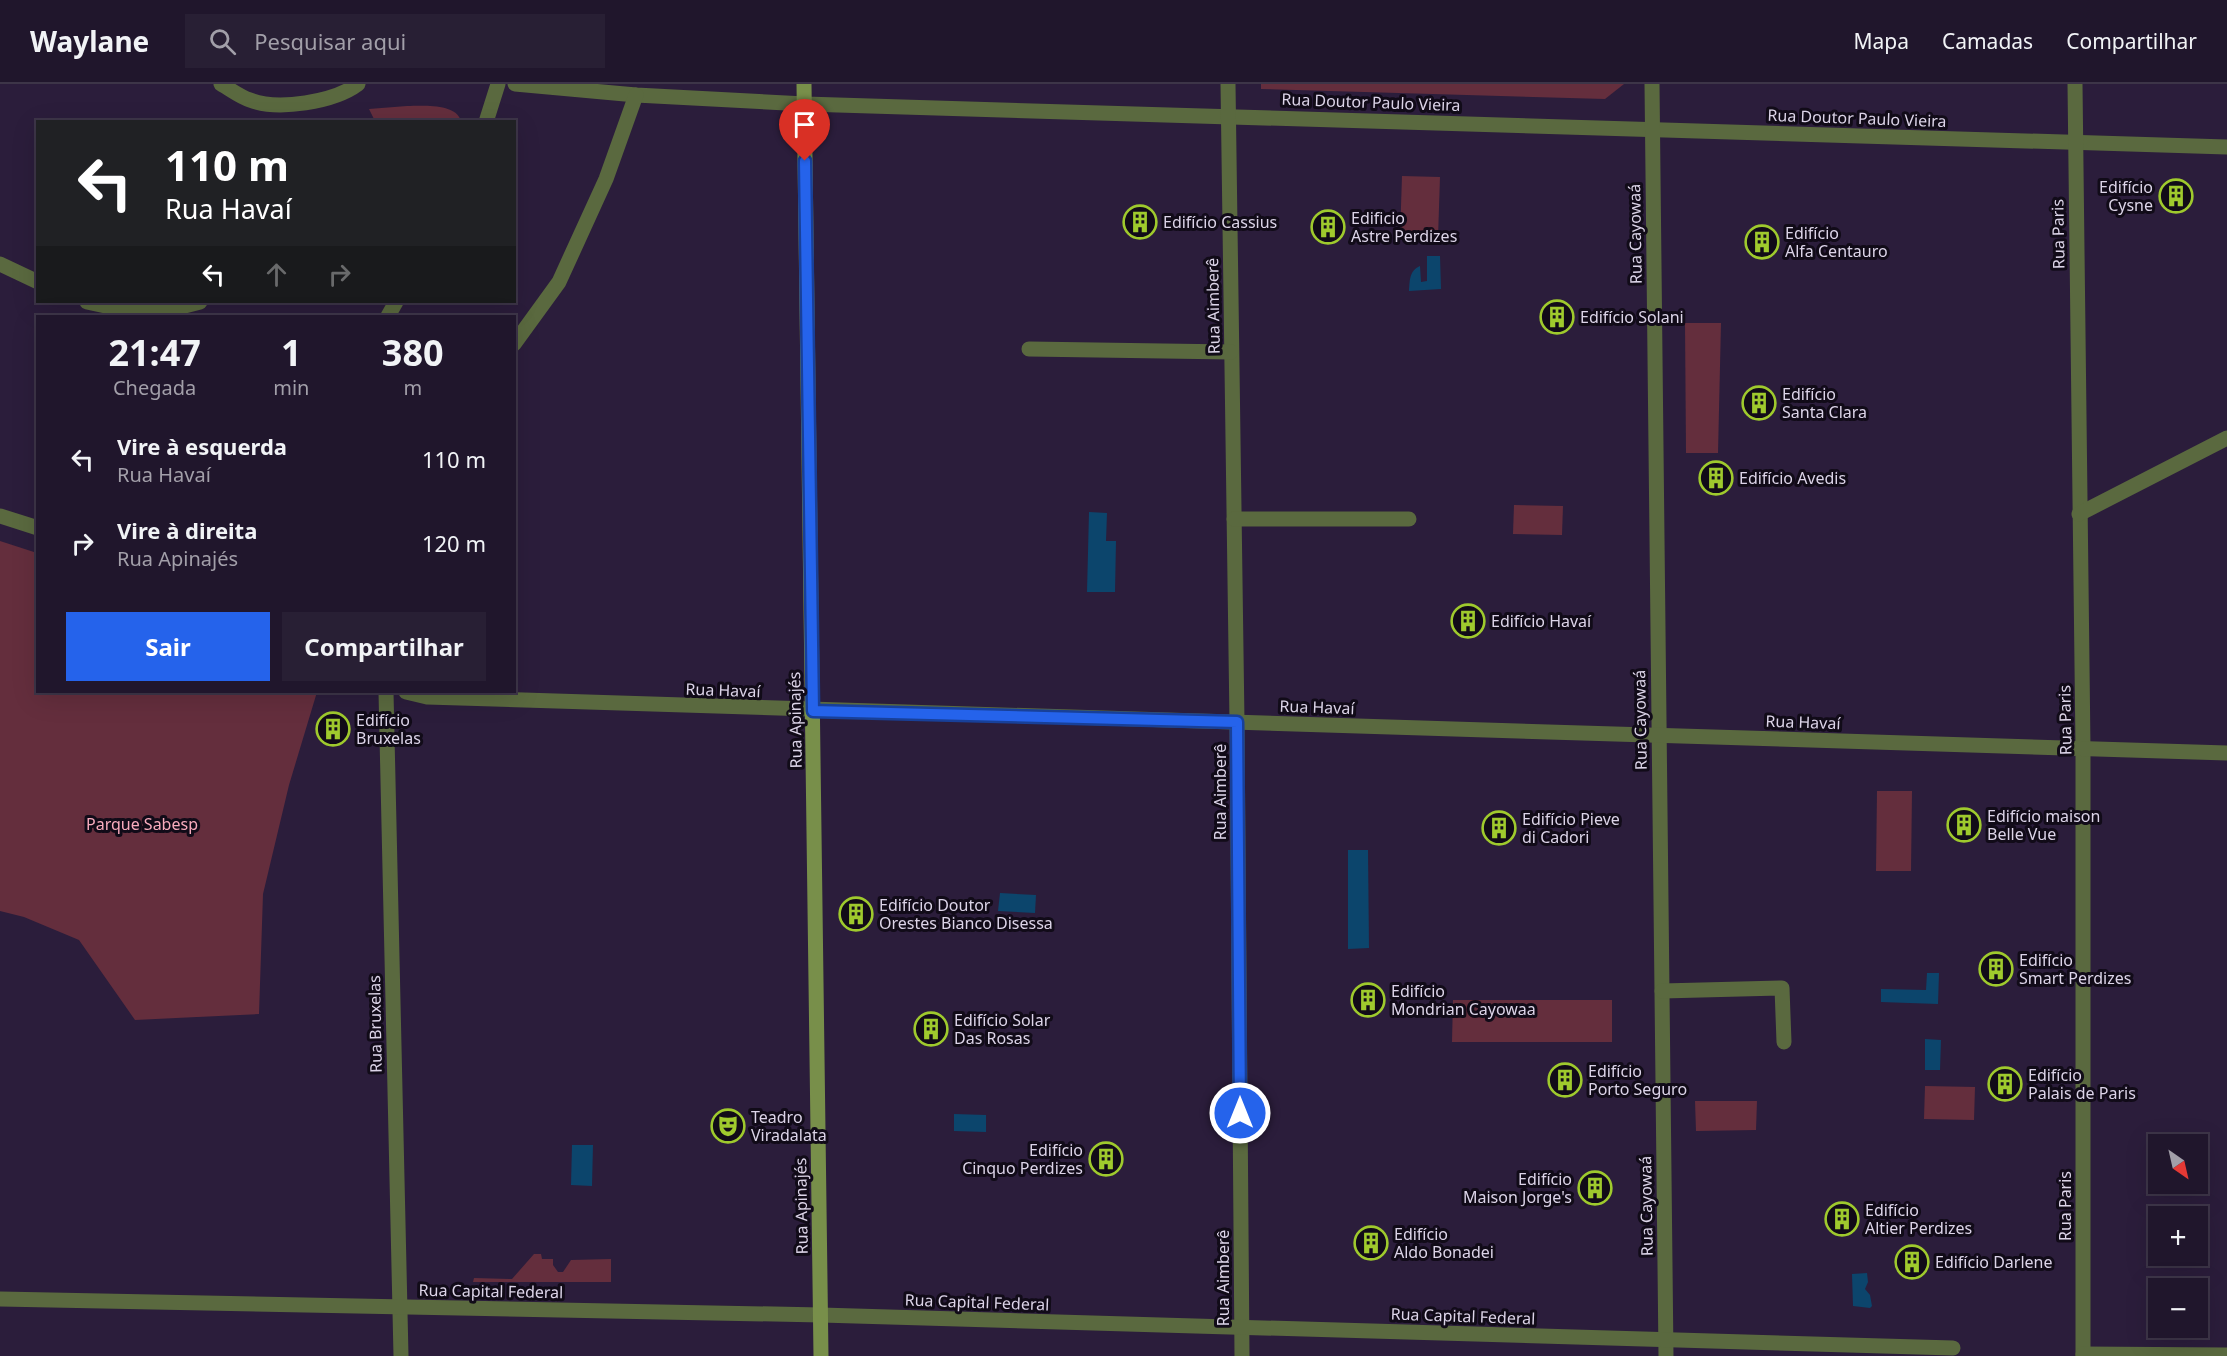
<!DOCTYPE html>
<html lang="pt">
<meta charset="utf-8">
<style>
body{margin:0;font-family:"Noto Sans",sans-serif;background:#281f34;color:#f1f3f6;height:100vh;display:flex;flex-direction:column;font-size:22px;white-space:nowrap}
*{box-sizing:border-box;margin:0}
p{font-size:20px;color:#a29fa9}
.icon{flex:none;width:33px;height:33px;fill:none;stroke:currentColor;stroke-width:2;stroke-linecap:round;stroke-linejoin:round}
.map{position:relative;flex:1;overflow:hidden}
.side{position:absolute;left:36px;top:231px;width:480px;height:378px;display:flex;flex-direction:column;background:#20162c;border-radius:0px;box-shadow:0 6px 24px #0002,0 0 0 2px #3d3548}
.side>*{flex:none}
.banner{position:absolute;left:36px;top:36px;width:480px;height:183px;border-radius:0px;box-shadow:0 6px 24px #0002,0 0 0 2px #3d3548;background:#202124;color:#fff;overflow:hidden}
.needle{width:39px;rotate:146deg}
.buttons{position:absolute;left:2148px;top:1050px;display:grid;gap:12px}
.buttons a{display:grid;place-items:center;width:60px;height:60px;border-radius:0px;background:#20162c;box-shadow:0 6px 24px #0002,0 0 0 2px #3d3548;font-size:30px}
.pin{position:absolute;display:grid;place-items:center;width:51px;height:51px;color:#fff;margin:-62px -26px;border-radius:50% 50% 50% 0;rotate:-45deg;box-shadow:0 0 6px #0007}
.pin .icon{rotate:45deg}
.me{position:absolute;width:66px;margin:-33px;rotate:0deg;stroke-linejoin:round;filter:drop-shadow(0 0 4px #0008)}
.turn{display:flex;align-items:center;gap:21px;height:126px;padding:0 30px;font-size:27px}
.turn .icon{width:78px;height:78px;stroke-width:2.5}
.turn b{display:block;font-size:42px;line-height:51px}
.lanes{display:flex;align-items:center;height:57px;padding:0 30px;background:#0003;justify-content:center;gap:30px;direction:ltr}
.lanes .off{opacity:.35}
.eta{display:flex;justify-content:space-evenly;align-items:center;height:102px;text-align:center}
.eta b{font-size:36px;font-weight:700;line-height:42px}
.cta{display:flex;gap:12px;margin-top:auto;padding:12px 30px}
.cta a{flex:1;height:69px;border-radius:0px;background:#2563eb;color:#fff;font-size:24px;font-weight:700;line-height:69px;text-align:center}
.cta a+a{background:#281f34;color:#f1f3f6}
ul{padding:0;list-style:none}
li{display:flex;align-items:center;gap:18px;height:84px;padding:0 30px}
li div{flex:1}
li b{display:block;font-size:22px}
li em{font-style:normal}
header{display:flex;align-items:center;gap:36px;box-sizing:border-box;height:84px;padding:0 30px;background:#20162c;border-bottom:2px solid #3d3548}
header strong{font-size:28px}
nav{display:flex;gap:33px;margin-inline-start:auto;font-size:21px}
.search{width:420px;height:54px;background:#281f34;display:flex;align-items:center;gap:15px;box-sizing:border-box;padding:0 21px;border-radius:0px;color:#a29fa9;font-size:22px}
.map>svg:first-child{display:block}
</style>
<header>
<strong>Waylane</strong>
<div class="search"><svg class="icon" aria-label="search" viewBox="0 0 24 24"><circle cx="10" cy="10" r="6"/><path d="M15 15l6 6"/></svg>Pesquisar aqui</div>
<nav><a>Mapa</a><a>Camadas</a><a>Compartilhar</a></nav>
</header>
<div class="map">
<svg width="2227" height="1272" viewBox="0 0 2227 1272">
<rect width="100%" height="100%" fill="#2b1d3b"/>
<!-- green -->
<g fill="#642e3d">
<path d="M1261,0H1624L1605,15L1261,5Z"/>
<path d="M407,22C422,22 456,19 461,37H375L369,25Z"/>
<path d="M1402,92L1440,93L1438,154L1400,153Z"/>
<path d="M1685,239H1721L1718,369H1686Z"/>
<path d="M1514,421L1563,422L1562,451L1513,450Z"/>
<path d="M0,457L37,469L38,608H317L289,701L263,810L259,930L135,936L79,856L24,833L0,827Z"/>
<path d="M1877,707H1912L1911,787H1876Z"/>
<path d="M1453,916H1612V958H1452Z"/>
<path d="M1925,1002L1975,1003L1974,1036L1924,1035Z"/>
<path d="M1695,1017H1757L1756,1046L1696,1047Z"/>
<path d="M534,1170H541L542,1175H553V1181L558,1188H563L571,1176L611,1175V1198H473L474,1194L512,1195Z"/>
</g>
<!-- water -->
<g fill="#0c456c">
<path d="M1427,172H1440L1441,205L1409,207C1410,196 1409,187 1420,182L1421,198L1427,197Z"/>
<path d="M1089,428L1107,429L1106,457H1116L1115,508H1087Z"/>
<path d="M1348,766H1368L1369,864L1348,865Z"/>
<path d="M1000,809L1036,811L1035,829L998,827Z"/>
<path d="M1927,889H1939L1938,920L1881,918V905L1926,906Z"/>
<path d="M1925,955L1941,956L1940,986H1925Z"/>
<path d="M954,1030L986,1031V1048L954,1047Z"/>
<path d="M572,1061H593L592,1102L571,1101Z"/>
<path d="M1867,1189L1868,1198L1865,1205L1870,1211L1872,1222L1870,1224L1853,1222L1852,1190Z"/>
</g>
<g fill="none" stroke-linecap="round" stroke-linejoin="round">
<!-- street -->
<g stroke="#5a693f" stroke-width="15">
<path d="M221,0C230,5 240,13 250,16C278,27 334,18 358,0"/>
<path d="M515,0L636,11L805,20L2227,63"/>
<path d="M1228,0L1237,638L1242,1272"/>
<path d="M1652,0L1666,1272"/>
<path d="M2075,0L2083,664V1272"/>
<path d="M486,38L498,0"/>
<path d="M0,180L38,198"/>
<path d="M87,218C124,227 163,229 200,218"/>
<path d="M388,232L396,218"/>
<path d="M514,260L559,198L606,95L636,11"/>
<path d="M1029,265L1231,268"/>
<path d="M2079,430L2227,354"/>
<path d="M0,432L38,444"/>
<path d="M1234,435H1409"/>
<path d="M386,608L401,1272"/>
<path d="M406,608L427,613L2227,669"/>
<path d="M1662,907L1782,904L1784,958"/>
<path d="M0,1215L821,1231L1953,1264"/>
<path d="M2083,1270L2227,1271"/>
</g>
<!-- secondary -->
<path stroke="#788f4a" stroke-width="15" d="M804,0L821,1272"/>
</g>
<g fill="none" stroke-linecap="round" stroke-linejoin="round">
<!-- route casing -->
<g stroke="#184099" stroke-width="15">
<path id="route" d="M805,77L813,627L1237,638L1240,1029"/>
</g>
<!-- route -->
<use href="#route" stroke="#2563eb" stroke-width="10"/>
</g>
<!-- icons -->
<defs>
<g id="building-ring" transform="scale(1.725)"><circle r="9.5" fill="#110b18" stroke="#9fca2d" stroke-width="1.5"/><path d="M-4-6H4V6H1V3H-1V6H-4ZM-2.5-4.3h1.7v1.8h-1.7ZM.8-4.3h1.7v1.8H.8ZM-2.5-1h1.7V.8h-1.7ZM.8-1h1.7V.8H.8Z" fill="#9fca2d"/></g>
<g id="theatre-ring" transform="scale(1.725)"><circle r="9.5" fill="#110b18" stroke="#9fca2d" stroke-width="1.5"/><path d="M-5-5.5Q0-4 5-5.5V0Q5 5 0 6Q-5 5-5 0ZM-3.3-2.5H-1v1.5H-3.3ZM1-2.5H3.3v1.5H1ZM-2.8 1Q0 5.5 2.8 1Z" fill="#9fca2d"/></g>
</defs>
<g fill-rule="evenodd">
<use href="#building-ring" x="2176" y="112"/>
<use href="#building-ring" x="1140" y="138"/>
<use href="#building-ring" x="1328" y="143"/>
<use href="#building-ring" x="1762" y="158"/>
<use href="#building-ring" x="1557" y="233"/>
<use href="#building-ring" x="1759" y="319"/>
<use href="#building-ring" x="1716" y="394"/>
<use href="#building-ring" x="1468" y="537"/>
<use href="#building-ring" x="333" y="645"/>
<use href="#building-ring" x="1964" y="741"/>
<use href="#building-ring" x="1499" y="744"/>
<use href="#building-ring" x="856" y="830"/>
<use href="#building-ring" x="1996" y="885"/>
<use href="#building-ring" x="1368" y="916"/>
<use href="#building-ring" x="931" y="945"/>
<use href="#building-ring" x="1565" y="996"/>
<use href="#building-ring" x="2005" y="1000"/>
<use href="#theatre-ring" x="728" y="1042"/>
<use href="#building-ring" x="1106" y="1075"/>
<use href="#building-ring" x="1595" y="1104"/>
<use href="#building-ring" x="1842" y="1135"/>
<use href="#building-ring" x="1371" y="1159"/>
<use href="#building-ring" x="1912" y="1178"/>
</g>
<g text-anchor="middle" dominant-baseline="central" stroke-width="6" stroke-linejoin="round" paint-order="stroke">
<!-- street labels -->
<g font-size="16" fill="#dcd4e8" stroke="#110b18">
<text transform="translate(1371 18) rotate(2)">Rua Doutor Paulo Vieira</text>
<text transform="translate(1857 34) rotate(2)">Rua Doutor Paulo Vieira</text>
<text transform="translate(1635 150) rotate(-91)">Rua Cayowaá</text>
<text transform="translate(2058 150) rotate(-91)">Rua Paris</text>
<text transform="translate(1213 222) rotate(-91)">Rua Aimberê</text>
<text transform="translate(723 606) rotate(2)">Rua Havaí</text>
<text transform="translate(1317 623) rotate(2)">Rua Havaí</text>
<text transform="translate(795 636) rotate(-91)">Rua Apinajés</text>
<text transform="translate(1640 636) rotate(-91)">Rua Cayowaá</text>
<text transform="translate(2065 636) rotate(-91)">Rua Paris</text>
<text transform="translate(1803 638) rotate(2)">Rua Havaí</text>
<text transform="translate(1220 708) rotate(-90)">Rua Aimberê</text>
<text transform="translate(375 940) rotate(-91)">Rua Bruxelas</text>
<text transform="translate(801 1122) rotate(-91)">Rua Apinajés</text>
<text transform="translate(1646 1122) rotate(-91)">Rua Cayowaá</text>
<text transform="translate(2065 1122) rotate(-90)">Rua Paris</text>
<text transform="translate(1223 1194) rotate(-90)">Rua Aimberê</text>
<text transform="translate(491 1207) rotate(1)">Rua Capital Federal</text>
<text transform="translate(977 1218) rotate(2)">Rua Capital Federal</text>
<text transform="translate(1463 1232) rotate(2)">Rua Capital Federal</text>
</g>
<!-- poi labels -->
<g font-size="16" fill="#dcd4e8" stroke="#110b18" text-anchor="start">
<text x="2153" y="103" text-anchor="end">Edifício<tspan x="2153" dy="18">Cysne</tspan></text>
<text x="1351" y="134">Edificio<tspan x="1351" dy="18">Astre Perdizes</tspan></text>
<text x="1163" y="138">Edifício Cassius</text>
<text x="1785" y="149">Edifício<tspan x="1785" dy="18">Alfa Centauro</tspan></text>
<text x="1580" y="233">Edifício Solani</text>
<text x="1782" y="310">Edifício<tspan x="1782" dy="18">Santa Clara</tspan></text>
<text x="1739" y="394">Edifício Avedis</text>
<text x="1491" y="537">Edifício Havaí</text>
<text x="356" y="636">Edifício<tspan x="356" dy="18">Bruxelas</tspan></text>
<text x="1987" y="732">Edifício maison<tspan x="1987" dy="18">Belle Vue</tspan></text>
<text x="1522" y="735">Edifício Pieve<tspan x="1522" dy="18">di Cadori</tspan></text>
<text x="879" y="821">Edifício Doutor<tspan x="879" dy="18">Orestes Bianco Disessa</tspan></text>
<text x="2019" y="876">Edifício<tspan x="2019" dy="18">Smart Perdizes</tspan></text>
<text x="1391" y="907">Edifício<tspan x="1391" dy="18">Mondrian Cayowaa</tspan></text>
<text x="954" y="936">Edifício Solar<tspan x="954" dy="18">Das Rosas</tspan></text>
<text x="1588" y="987">Edifício<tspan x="1588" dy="18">Porto Seguro</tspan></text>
<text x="2028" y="991">Edifício<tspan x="2028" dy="18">Palais de Paris</tspan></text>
<text x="751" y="1033">Teadro<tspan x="751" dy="18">Viradalata</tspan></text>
<text x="1083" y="1066" text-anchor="end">Edifício<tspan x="1083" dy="18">Cinquo Perdizes</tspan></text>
<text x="1572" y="1095" text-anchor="end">Edifício<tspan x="1572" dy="18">Maison Jorge's</tspan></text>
<text x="1865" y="1126">Edifício<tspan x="1865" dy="18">Altier Perdizes</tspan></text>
<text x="1394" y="1150">Edifício<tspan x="1394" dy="18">Aldo Bonadei</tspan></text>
<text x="1935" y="1178">Edifício Darlene</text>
</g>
<!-- park labels -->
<g font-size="16" fill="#f8abbd" stroke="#110b18">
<text x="142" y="740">Parque Sabesp</text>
</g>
</g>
</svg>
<div class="buttons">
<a><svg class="needle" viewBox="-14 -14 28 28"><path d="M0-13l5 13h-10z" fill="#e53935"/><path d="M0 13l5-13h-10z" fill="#a29fa9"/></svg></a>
<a>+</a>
<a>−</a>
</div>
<div class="pin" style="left:805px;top:77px;background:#d93025"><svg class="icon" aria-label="arrive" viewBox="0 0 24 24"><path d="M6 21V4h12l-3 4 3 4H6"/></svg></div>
<svg class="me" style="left:1240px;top:1029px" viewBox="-20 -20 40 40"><circle r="17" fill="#2563eb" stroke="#fff" stroke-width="3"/><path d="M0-11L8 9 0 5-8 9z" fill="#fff"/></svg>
<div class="banner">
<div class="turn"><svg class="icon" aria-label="left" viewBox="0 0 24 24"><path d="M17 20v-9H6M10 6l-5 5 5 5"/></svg><div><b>110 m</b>Rua Havaí</div></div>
<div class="lanes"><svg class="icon" aria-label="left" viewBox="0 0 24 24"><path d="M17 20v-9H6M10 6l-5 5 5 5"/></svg><svg class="icon off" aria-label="ahead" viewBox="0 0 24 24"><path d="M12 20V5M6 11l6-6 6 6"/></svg><svg class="icon off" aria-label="right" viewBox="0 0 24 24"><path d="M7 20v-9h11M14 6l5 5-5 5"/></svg></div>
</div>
<section class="side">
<div class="eta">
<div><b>21:47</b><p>Chegada</p></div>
<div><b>1</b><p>min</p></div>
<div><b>380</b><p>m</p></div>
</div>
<ul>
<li><svg class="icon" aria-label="left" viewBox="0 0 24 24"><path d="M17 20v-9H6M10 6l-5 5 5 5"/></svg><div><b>Vire à esquerda</b><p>Rua Havaí</p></div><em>110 m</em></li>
<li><svg class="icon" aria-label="right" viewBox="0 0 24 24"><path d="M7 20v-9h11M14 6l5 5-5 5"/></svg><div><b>Vire à direita</b><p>Rua Apinajés</p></div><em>120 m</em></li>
</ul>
<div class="cta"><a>Sair</a><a>Compartilhar</a></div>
</section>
</div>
